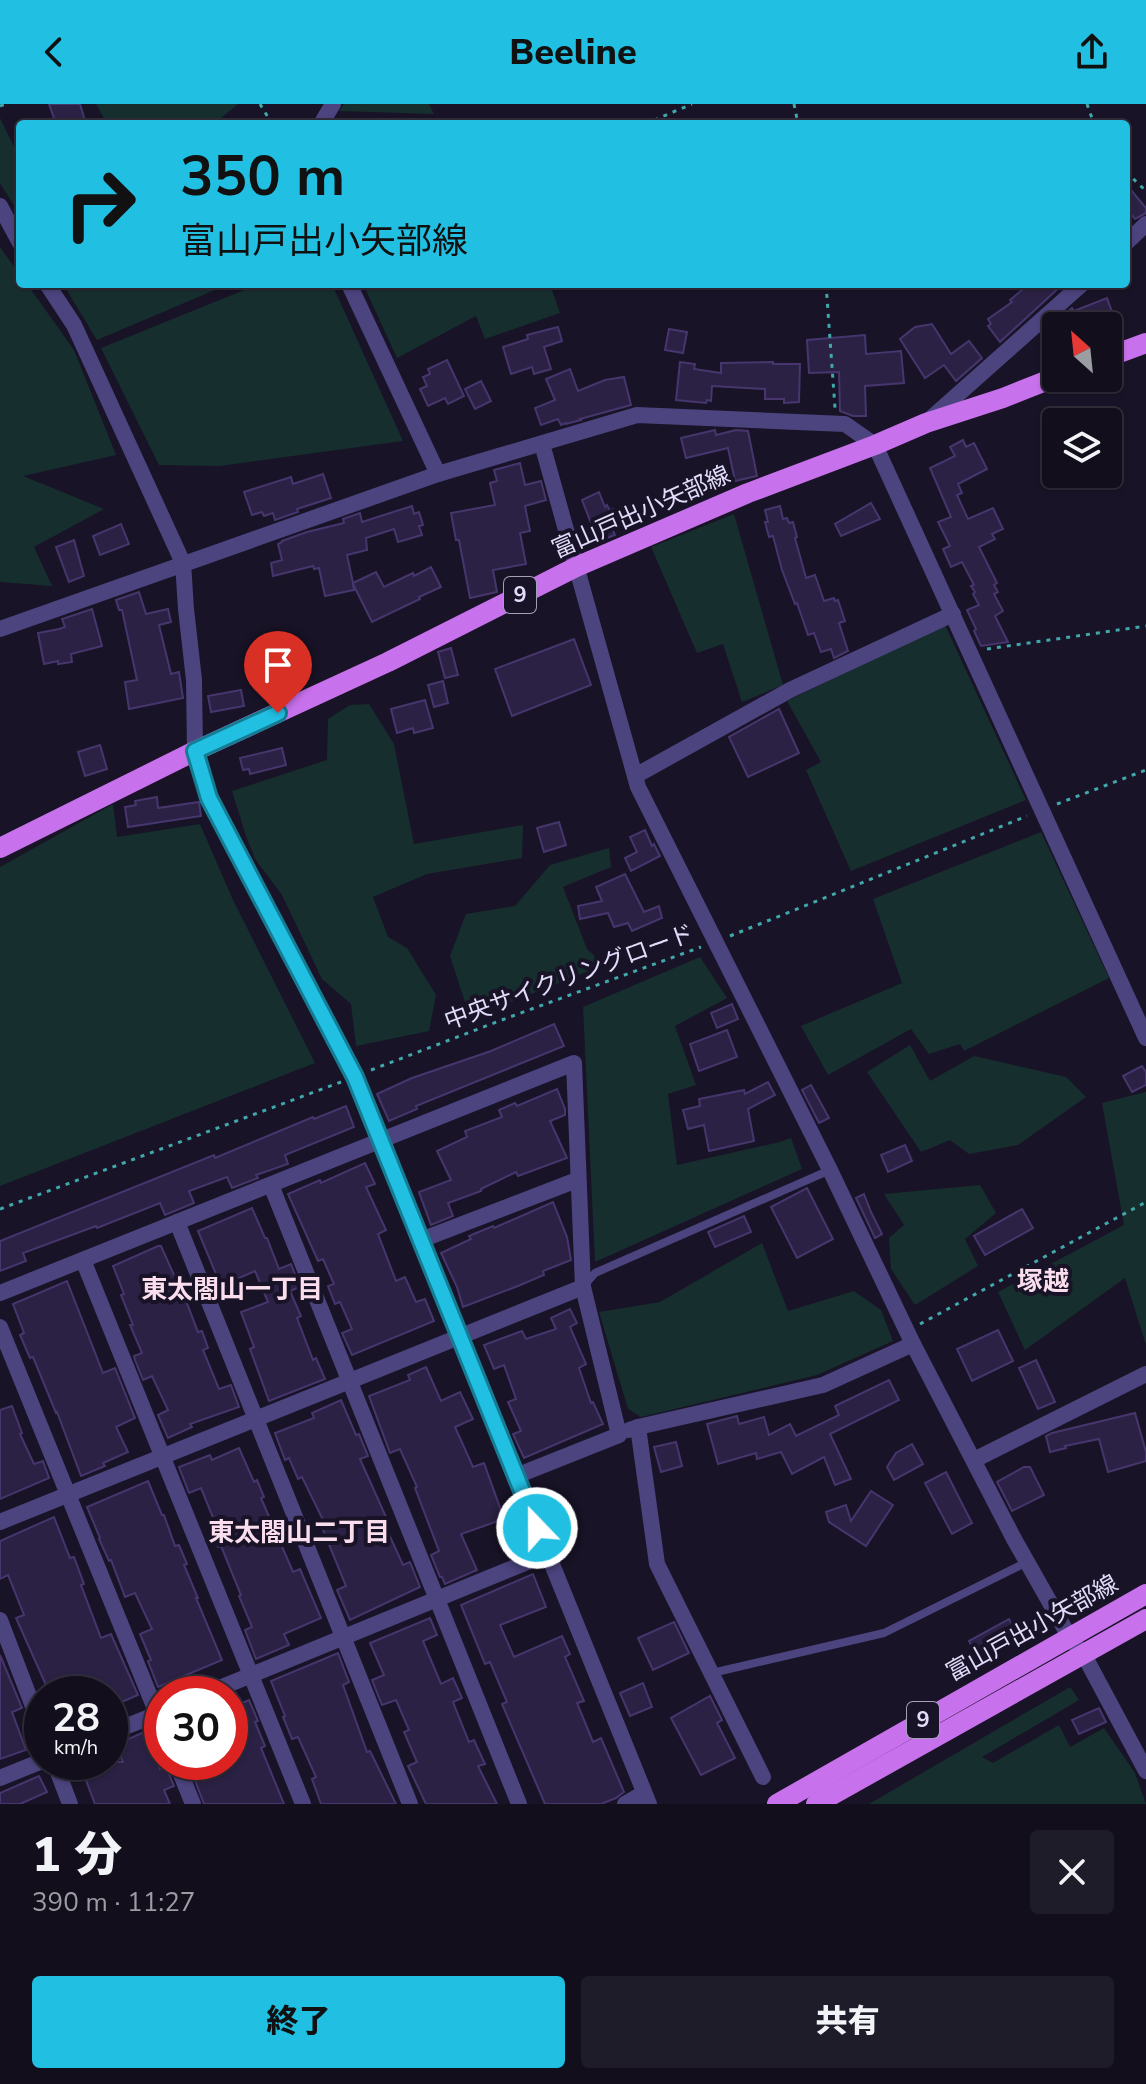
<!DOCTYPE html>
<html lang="ja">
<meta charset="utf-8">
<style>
body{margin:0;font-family:"Nunito Sans","Noto Sans JP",sans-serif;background:#1f1c29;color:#f1f3f6;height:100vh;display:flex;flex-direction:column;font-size:30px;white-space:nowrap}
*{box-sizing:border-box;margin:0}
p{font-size:26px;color:#9c9ca3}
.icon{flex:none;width:44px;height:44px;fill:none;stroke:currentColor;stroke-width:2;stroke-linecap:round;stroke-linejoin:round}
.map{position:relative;height:1700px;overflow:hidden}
.drawer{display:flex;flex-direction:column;background:#120e1c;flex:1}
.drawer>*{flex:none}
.guide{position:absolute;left:16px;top:16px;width:1114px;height:168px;border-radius:8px;box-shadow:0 2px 6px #0004,0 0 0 2px #312e3b;background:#21bfe2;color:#111;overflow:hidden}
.needle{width:52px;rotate:333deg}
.buttons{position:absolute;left:1042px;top:208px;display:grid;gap:16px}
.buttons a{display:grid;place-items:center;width:80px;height:80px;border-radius:8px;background:#120e1c;box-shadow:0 2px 6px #0004,0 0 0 2px #312e3b;font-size:40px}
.speed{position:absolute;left:24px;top:1572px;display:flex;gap:16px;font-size:40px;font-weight:700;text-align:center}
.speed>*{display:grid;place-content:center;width:104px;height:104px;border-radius:50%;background:#120e1c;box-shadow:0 2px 6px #0004,0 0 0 2px #312e3b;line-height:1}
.speed small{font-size:20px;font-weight:400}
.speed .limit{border:12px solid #d22;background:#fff;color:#111}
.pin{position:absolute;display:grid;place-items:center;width:68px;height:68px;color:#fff;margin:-82px -34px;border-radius:50% 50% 50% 0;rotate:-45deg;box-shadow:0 0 8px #0007}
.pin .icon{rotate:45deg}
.me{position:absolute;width:88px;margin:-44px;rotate:338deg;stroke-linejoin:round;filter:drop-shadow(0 0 6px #0008)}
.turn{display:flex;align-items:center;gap:28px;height:168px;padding:0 32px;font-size:36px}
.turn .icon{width:104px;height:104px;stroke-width:2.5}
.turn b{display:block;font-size:56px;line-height:68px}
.round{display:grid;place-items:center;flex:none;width:84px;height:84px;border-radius:8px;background:#1f1c29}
.head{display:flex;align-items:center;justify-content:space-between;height:136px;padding:0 32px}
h1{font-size:48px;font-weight:800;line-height:60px}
.cta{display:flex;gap:16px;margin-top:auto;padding:16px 32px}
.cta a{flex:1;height:92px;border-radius:8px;background:#21bfe2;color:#111;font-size:32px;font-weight:800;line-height:92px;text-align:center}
.cta a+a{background:#1f1c29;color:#f1f3f6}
header{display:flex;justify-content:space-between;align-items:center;height:104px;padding:0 32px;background:#21bfe2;color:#111;font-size:36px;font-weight:800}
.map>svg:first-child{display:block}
</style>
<header><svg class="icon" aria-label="back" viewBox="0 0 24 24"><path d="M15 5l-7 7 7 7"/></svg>Beeline<svg class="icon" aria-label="share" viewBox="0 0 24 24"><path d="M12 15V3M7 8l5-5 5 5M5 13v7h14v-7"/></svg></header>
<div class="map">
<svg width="1146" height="1700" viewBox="0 0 1146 1700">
<rect width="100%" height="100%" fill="#181326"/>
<!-- green -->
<g fill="#172e2f">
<path d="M96,0H238L214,20H107Z"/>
<path d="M344,0H429L434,10L339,7Z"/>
<path d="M0,14L20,55V111L0,79Z"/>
<path d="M0,143L20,171V180H27L74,246L116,351L23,372L104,405L34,443L52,482L0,478Z"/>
<path d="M63,180H229L97,236Z"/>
<path d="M259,180H332L403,337L220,362L159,361L101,244Z"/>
<path d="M363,180H550L560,209L485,235L476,212L397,254Z"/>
<path d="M734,410L783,581L742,598L723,540L697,549L651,443Z"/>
<path d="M945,521L1026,696L851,767L806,666L821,658L787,597Z"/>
<path d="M369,600L394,640L414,740L523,721L522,754L427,770L373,793L388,833L407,844L436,891L429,927L356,942L351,900L322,875L282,791L255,755L246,732L232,687L327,656L328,615L350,601Z"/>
<path d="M113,700L117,733L200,720L232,794L315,959L0,1082V763Z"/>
<path d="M1041,728L1109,874L964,947L960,940L929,950L911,925L828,971L801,922L902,879L873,795Z"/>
<path d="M609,744L611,763L563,783L587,845L604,861L470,914L450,852L466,810L515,802L550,761Z"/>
<path d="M700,853L727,894L675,922L696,981L668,990L677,1061L780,1038L791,1034L802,1065L595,1158L583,903Z"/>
<path d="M910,941L930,977L974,952L1066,973L1086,993L1018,1041L969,1050L950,1036L921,1048L867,968Z"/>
<path d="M1146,988V1241L1125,1174L1025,1246L998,1188L1124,1121L1102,999Z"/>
<path d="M980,1081L996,1109L965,1135L978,1162L915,1201L891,1165L889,1134L904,1121L884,1090Z"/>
<path d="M762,1139L788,1207L854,1187L881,1206L893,1237L817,1271L641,1313L628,1305L599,1208L660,1198Z"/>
<path d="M1070,1583L1079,1596L982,1653L993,1659L1059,1621L1070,1643L1104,1624L1135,1669L1146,1700H869Z"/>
</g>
<!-- building -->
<g fill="#2b2144" stroke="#46366d" stroke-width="2">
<path d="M49,0H80L86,20H56Z"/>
<path d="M1126,80L1146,104V109L1135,115L1126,104Z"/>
<path d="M1029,180H1063L1000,238L988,222L991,220L988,215L1012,198L1010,196Z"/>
<path d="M1107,194L1117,222H1090L1086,212L1075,222H1063L1058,216L1072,204L1074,207Z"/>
<path d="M932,220L951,250L969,237L982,254L956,277L944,261L925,274L900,235L915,223Z"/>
<path d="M558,223L562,237L544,243L551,265L534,270L532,263L511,270L503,243L528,235L527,231Z"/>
<path d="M669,225L687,228L683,249L665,246Z"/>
<path d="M865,231L866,250L901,247L904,279L865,282L866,312H853L840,307L839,268L809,269L807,236Z"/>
<path d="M447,256L464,292L448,300L445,294L428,302L420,285L427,282L423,273L430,270L428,265Z"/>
<path d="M680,258L695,260L694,265L721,269V259L773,258V260H800L799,298L784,299V295H765V285L712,282L711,297L707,296L706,299L676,296Z"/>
<path d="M570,265L578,287L605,276L624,273L631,301L580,315L581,316L566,320V319L561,321L558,315L541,321L535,304L555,296L546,275Z"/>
<path d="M481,277L491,297L475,305L465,285Z"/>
<path d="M715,326L716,331L736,326L748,327L757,372L735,377L728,344L686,354L681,334Z"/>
<path d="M963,336L966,343L974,339L987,365L958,380L962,389L957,391L968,415L993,404L1003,425L992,430L995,435L979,443L997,479L994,481L998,488L994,490L1003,507L995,512L1008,538L981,542L974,527L976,525L967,506L979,501L973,490L975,488L971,482L974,481L962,458L951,463L943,445L950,442L938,418L951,413L930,364L955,352L950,343Z"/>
<path d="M520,359L525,381L541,377L546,396L525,402L530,427L520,429L526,460L493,466L497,488L470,494L459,436H456L451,409L495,401L490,379L497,377L494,366Z"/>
<path d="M323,370L331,394L297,405L298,408L275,416L273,409L264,412L262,408L252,411L244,388L291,373L293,380Z"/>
<path d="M599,388L605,403L607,401L610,407L613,405L618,417L610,420L615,431L602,436L596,422L593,424L582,396Z"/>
<path d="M871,399L880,415L841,432L835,420Z"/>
<path d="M412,402L414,410L419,408L423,421L419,422L422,431L398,438L394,425L366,434L367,446L347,451L353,479L376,468L384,483L413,469L414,472L431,463L441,483L419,493L420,495L372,518L353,480L354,486L325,492L319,464L314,465L313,462L273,472L271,459L282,456L278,440L282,438V437L307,428L344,419L343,415L360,409L362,418Z"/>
<path d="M780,402L783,415L787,414L789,419L793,418L797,433L795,434L806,474L815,471L824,497L834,494L835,497L838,496L845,517L839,519L848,547L834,554L831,545L821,548L814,529L808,531L797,499L795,500L782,466L773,432L769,433L765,418H768L765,406Z"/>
<path d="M121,420L129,440L100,451L93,432Z"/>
<path d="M74,436L84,472L69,478L56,443Z"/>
<path d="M139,488L146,510L168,505L171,518L159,521L171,570L179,568L183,594L129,605L125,578L137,576L122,506H119L116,496Z"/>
<path d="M92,505L102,542L71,550L72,558L58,560V557L44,560L38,529L59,525L65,523L62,515Z"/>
<path d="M574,535L591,581L512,612L495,565Z"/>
<path d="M451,544L458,571L445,574L438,548Z"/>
<path d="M443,577L448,599L434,603L428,581Z"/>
<path d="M241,586L244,602L211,608L208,592Z"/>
<path d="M425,596L433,624L414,629L413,624L397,629L391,605Z"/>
<path d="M779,605L799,649L748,673L729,633Z"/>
<path d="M100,641L107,665L85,672L78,648Z"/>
<path d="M282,644L286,661L250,670L249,665L243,666L240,654Z"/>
<path d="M157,693L158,704L199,698L201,712L128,723L125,703L136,701L135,697Z"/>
<path d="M559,718L566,741L544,748L537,724Z"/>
<path d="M645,726L652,742L654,740L660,752L631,767L625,754L637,748L630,733Z"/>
<path d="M625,770L644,808L659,802L662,814L632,827L628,819L614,823L608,809L580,815L578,802L602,797L596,783Z"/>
<path d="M732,900L738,915L717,924L711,909Z"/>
<path d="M554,920L564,942L416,1002L417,1005L389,1017L377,990L412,974L491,947Z"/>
<path d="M727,926L737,953L699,967L690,940Z"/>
<path d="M1142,962L1146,968V981L1132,988L1123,972Z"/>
<path d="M768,978L775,991L748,1005L754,1037L709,1047L704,1021L688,1025L683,1006L700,1002L699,995L744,986L745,990Z"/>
<path d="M811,981L829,1014L819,1019L802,986Z"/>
<path d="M557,985L565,1005V1011L550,1017L567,1054L518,1072L516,1068L481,1085V1087L448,1099L453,1112L431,1121L419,1088L451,1076L437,1047L467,1033L465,1027L502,1013L499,1006L515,999L517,1002Z"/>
<path d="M346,1002L354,1023L285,1051L288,1060L256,1071L258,1074L232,1084L227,1073L189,1087L194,1099L165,1111L160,1099L97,1124L96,1122L23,1149L26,1157L0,1167V1137L214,1051L215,1054L313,1013L314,1015Z"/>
<path d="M905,1041L912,1057L888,1068L881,1051Z"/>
<path d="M365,1059L375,1080L366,1083L386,1126L378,1130L396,1177L405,1173L416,1198L425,1195L434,1217L352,1251L342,1229L352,1225L340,1198L335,1200L328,1182L334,1180L323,1155L318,1157L288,1090L320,1076L321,1079Z"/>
<path d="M807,1084L833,1135L797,1154L771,1103Z"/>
<path d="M864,1090L871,1108L882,1130L875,1134L856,1094Z"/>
<path d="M553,1098L567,1133L571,1156L543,1167L544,1171L518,1182L463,1203L457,1183L441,1149L471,1135L469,1132L493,1122L494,1124Z"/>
<path d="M252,1104L265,1134H267L279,1165L291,1160L300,1183L290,1187L301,1212L297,1214L313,1256L316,1254L325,1275L269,1297L250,1245L254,1243L241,1208L268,1198L255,1167L221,1182L198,1127Z"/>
<path d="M1022,1105L1033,1124L985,1151L974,1132Z"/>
<path d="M744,1112L751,1128L715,1143L708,1128Z"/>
<path d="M158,1142H161L174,1171L178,1169L189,1192L185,1194L198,1228L202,1227L208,1244L203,1246L219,1285L231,1281L239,1303L190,1320L192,1323L168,1334L158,1311L168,1306L152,1272L143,1276L135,1256L134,1252L142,1249L130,1221H133L121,1191L124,1190L113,1162Z"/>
<path d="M67,1177L103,1269L115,1264L135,1314L116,1323L128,1348L103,1359L105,1362L81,1372L57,1308L56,1309L33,1253L30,1254L20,1231L24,1229L13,1200Z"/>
<path d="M570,1205L577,1219L570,1223L586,1260L579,1264L591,1299L593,1298L603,1320L524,1354L513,1330L521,1327L508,1298L516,1295L504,1261L494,1265L484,1241L522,1227L526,1235L556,1225L551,1214Z"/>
<path d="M998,1226L1013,1257L972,1277L957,1245Z"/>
<path d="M1036,1256L1055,1298L1038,1305L1019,1264Z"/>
<path d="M426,1263L441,1297L460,1288L473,1315L455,1323L473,1363L484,1359L504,1415L461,1430L477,1466L445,1480L442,1473H440L431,1451L439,1447L415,1384L417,1383L400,1345L390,1349L369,1292L410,1276L408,1271Z"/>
<path d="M889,1276L899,1296L830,1330L851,1375L835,1381L824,1353L792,1370L781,1348L757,1355L756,1349L718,1360L707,1320L737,1312L739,1320L764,1313L769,1331L790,1320L796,1332L839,1311L835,1302Z"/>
<path d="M341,1296L356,1331L359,1330L368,1352L360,1355L386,1413L382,1415L403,1461L410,1458L420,1483L350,1516L337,1486L346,1482L321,1421L325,1420L302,1373L298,1375L289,1354L285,1356L275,1329L314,1314L312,1309Z"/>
<path d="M12,1302L22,1329L20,1330L34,1360L43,1357L49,1374L0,1395V1306Z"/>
<path d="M1135,1309L1146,1348V1357L1108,1368L1099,1335L1065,1342L1066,1344L1050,1348L1046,1332L1052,1329Z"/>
<path d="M676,1338L682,1362L661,1368L654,1343Z"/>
<path d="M912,1340L923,1360L894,1376L887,1363L896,1349Z"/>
<path d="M239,1344L254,1378L257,1376L264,1393L261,1394L293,1468L300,1465L321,1514L284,1530L289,1541L256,1555L245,1526L252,1523L239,1492L241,1491L221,1442L218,1443L213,1428L218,1426L201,1384L189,1389L179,1363L210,1351L212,1356Z"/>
<path d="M1024,1363H1030L1044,1391L1012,1407L997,1378Z"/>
<path d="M946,1368L972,1419L952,1430L925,1379Z"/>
<path d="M148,1377L162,1411H164L175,1442L179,1441L187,1460L184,1461L198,1494H196L222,1556L158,1583L148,1557L151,1556L140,1530L152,1525L135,1489L125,1493L111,1456L109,1457L99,1435L100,1434L87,1403Z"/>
<path d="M871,1387L893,1401L866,1442L829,1418L826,1408L846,1401L851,1417Z"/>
<path d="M54,1413L70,1454L74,1453L84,1480L81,1481L101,1534L111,1530L138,1591L110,1603V1590H50L16,1514L24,1511L8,1471L0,1475V1437Z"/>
<path d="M533,1470L546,1503L500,1521L514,1553L562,1532L570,1550L565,1553L584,1597L577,1599L593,1638L601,1634L624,1688L616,1694L601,1700H545L502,1600L507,1598L490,1558L485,1560L461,1501Z"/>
<path d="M430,1514L437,1531L423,1537L441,1580L453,1574L462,1594L453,1598L469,1638L474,1636L485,1660L478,1662L497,1700H426L408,1662L417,1658L404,1628L409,1626L396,1596L382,1601L372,1576L384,1571L370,1539Z"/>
<path d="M1009,1515L1020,1535L979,1557L969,1537Z"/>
<path d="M674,1518L689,1549L653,1566L638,1534Z"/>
<path d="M338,1549L349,1578L343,1581L367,1648L370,1647L396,1700H321L312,1675L316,1673L298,1633L292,1635L283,1613L285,1612L271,1577Z"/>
<path d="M0,1551L22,1604L12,1608L26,1646L0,1655Z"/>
<path d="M643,1579L652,1603L630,1612L620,1589Z"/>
<path d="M236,1589L240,1600L249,1596L258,1617L255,1618L265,1642L261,1644L284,1700H204L188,1658H230V1592Z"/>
<path d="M710,1592L722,1616L717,1619L735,1654L701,1671L671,1614Z"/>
<path d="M1099,1604L1106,1618L1079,1630L1072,1616Z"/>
<path d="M144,1628L160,1665L166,1663L174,1682L164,1686L170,1700H95L79,1658H123L115,1641Z"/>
<path d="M39,1672L47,1688L20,1700H0V1689Z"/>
</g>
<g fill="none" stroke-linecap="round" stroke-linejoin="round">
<!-- path -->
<g stroke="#40a8ab" stroke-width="3" stroke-dasharray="4 6" stroke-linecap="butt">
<path d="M260,0L272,20"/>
<path d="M794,0L798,20"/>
<path d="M1087,0L1094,20"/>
<path d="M0,2L5,0"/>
<path d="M645,20L692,0"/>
<path d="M1126,68L1146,87"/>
<path d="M826,180L835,304"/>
<path d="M987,545L1146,522"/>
<path d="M1057,700L1146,666"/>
<path d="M730,832L1027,712"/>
<path d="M371,966L507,914L701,843"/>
<path d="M0,1105L341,978"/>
<path d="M920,1220L1146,1098"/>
</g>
<!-- lane -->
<g stroke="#4b447f" stroke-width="8">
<path d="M584,1182L595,1169L830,1066"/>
<path d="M712,1569L884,1529L1027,1458"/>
</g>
<!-- street -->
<g stroke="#4b447f" stroke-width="16">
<path d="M321,20L333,0"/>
<path d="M0,102L20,139"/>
<path d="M1126,139L1146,120"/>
<path d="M47,180L74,221L183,459L186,505L194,576L195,647L209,694L355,973L649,1700"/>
<path d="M349,180L438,370"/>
<path d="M928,317L1082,180"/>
<path d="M542,340L638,683L830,1066L913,1240L1014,1435L1070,1534L1084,1551L1146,1667"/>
<path d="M0,525L438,370L637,311L845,320L875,341L1146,934"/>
<path d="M635,672L790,586L953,510"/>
<path d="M271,1081L519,1700"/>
<path d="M177,1118L410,1700"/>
<path d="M421,1136L577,1076"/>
<path d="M83,1156L303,1700"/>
<path d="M0,1189L574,959L583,1183L619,1331L516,1372"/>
<path d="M0,1223L162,1622"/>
<path d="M638,1323L657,1460L763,1673"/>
<path d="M629,1326L638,1323L823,1281L913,1240"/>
<path d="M974,1356L1146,1270"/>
<path d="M0,1418L583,1183"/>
<path d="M0,1516L42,1626"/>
<path d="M205,1590L547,1450"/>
<path d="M110,1629L162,1608"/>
<path d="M54,1658L70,1700"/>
<path d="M176,1658L193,1700"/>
<path d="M0,1674L42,1657"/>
<path d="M625,1700L644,1689"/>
</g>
<!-- primary -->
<g stroke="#c871ec" stroke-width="20">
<path d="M1108,253L1146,239"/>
<path d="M0,744L195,647L388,558L576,463L748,389L875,341L926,319L1003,294L1056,273"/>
<path d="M777,1700L1146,1490"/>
<path d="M816,1700L1146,1515"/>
</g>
</g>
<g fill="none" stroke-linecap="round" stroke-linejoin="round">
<!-- route casing -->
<g stroke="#157c93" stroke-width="20">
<path id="route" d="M278,609L195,647L209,694L355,973L537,1424"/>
</g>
<!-- route -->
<use href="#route" stroke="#21bfe2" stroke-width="14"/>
</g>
<g text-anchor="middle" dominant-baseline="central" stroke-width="8" stroke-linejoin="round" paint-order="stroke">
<!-- shield labels -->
<g fill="#181326" stroke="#a5a0ba" stroke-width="2">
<rect x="504" y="473" width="32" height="36" rx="6"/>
<rect x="907" y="1598" width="32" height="36" rx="6"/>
</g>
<g font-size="22" font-weight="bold" fill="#e2dcfa">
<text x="520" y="491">9</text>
<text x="923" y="1616">9</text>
</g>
<!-- street labels -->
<g font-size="24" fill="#e2dcfa" stroke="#181326">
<text transform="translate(641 408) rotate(-24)">富山戸出小矢部線</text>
<text transform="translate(569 873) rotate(-20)">中央サイクリングロード</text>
<text transform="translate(1032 1524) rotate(-29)">富山戸出小矢部線</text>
</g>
<!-- neighbourhood labels -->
<g font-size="26" font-weight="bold" fill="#fbdeee" stroke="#181326">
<text x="1043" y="1177">塚越</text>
<text x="232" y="1185">東太閤山一丁目</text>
<text x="299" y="1428">東太閤山二丁目</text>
</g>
</g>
</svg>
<div class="buttons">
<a><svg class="needle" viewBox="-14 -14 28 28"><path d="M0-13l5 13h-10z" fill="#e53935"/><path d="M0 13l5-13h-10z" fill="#9c9ca3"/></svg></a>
<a><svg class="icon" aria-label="layers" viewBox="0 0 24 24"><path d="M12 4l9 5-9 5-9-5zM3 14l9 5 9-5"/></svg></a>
</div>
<div class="speed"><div>28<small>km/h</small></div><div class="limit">30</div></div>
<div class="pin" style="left:278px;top:609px;background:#d93025"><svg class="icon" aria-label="arrive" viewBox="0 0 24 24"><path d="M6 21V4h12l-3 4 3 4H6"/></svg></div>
<svg class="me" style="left:537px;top:1424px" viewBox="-20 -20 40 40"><circle r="17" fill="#21bfe2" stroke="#fff" stroke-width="3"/><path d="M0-11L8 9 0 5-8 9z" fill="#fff"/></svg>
<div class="guide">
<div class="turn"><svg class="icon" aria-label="right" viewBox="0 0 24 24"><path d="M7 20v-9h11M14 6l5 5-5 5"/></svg><div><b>350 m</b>富山戸出小矢部線</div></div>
</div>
</div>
<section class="drawer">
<div class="head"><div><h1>1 分</h1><p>390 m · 11:27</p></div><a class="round"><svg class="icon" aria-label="close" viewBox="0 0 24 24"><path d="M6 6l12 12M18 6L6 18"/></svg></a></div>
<div class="cta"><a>終了</a><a>共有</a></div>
</section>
